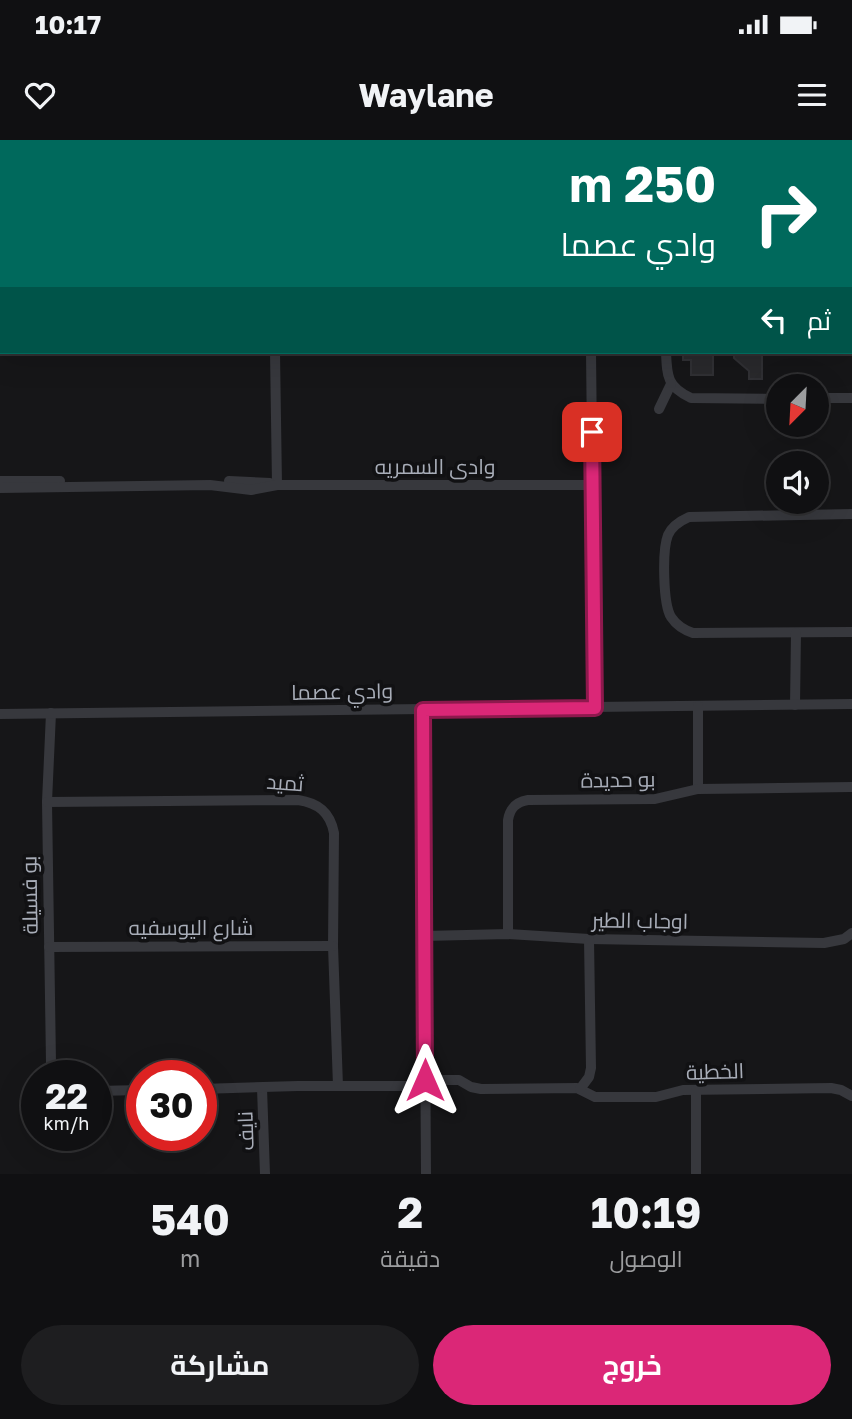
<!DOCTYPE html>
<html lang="ar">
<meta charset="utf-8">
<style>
body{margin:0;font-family:"Golos Text",Cairo,sans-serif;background:#1e1e20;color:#f1f3f6;direction:rtl;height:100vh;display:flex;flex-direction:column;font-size:26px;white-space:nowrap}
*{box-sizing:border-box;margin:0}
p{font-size:23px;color:#9c9d9f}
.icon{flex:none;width:38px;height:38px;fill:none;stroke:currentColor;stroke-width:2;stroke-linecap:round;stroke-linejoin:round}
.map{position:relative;height:1034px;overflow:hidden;direction:ltr}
.details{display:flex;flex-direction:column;background:#101012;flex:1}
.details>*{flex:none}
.hud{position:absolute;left:0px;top:0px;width:852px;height:214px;box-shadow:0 7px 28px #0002,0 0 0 2px #303032;direction:rtl;background:#00695c;color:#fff;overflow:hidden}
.needle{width:46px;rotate:204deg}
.fabs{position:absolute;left:766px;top:234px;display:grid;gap:14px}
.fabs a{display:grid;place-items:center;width:63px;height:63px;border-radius:50%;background:#101012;box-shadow:0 7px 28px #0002,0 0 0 2px #303032;font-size:35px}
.speed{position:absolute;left:21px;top:920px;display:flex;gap:14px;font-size:35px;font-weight:700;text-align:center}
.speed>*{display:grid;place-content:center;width:91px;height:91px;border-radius:50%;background:#101012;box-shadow:0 7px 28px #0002,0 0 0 2px #303032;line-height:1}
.speed small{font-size:18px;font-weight:400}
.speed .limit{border:10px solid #d22;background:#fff;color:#111}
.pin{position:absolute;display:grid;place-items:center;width:60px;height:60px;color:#fff;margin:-30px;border-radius:14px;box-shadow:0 4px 10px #0006}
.me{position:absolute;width:77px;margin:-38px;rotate:0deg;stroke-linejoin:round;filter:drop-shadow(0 0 5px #0008)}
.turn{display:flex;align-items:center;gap:24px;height:147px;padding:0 21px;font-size:32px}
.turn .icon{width:91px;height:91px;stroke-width:2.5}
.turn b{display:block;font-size:49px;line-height:60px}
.then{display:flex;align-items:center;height:66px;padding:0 21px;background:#0003;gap:14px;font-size:26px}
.eta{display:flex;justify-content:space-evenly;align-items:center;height:119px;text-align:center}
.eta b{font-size:42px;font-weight:700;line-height:49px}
.cta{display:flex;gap:14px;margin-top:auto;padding:14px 21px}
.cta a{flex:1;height:80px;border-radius:42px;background:#db2777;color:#fff;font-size:28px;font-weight:700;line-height:80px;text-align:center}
.cta a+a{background:#1e1e20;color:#f1f3f6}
.status{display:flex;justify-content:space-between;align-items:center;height:49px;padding:0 35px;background:#101012;direction:ltr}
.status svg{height:19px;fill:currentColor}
header{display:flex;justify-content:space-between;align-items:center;height:91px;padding:0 21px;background:#101012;font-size:32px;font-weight:700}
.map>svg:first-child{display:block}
</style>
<div class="status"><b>10:17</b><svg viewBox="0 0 49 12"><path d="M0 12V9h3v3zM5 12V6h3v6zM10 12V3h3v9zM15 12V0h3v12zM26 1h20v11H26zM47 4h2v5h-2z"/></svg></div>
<header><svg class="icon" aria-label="menu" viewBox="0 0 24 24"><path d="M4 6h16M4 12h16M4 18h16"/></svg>Waylane<svg class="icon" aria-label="heart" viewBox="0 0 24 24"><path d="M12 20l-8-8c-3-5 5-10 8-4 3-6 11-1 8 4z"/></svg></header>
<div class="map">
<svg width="852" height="1034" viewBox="0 0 852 1034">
<rect width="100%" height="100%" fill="#161618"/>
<!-- building -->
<g fill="#29292c" stroke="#303034" stroke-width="2">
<path d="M683,212H713V235H691V220H683Z"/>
<path d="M734,212H757L762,216V239H749V231L734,218Z"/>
</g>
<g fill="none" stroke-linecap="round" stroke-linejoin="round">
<!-- minor -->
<g stroke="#37383d" stroke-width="10">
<path d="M272,0V2"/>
<path d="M590,0V2"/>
<path d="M778,0V2"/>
<path d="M850,23H852"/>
<path d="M0,104H2"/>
<path d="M850,140H852"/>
<path d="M275,212L277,345"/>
<path d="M591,212L595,568"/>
<path d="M666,212C667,236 667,247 691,258L779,259"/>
<path d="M817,258H852"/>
<path d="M659,269L671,244"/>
<path d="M0,341H60"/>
<path d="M229,341L270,343"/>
<path d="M0,348L210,345L251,350L277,345H592"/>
<path d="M852,374L689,377C680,381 672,386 668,395C662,410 663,464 671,477C677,486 684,490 693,493L852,492"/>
<path d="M795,565L796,493"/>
<path d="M423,570L426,1034"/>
<path d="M51,573L47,662L51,923L54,936"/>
<path d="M0,574L852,564"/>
<path d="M698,649V566"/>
<path d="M47,662L298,660C318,663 330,672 334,693L333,806L338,946"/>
<path d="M508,794V680C510,668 516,662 528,660L655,659L698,649L852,647"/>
<path d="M424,796L508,794L589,799L824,803L844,799L852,793"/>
<path d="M49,807L333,806"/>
<path d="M425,940H459L471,947L481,949L577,948L595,957H656L683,950L831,948L841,950L852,956"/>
<path d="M262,948L265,1034"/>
<path d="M201,949L298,946H425"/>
<path d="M580,949L589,937L591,928L589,799"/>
<path d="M696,950V1034"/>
<path d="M96,951L142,950"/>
</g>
</g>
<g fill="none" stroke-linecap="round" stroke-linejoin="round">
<!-- route casing -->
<g stroke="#8e194d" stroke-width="18">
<path id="route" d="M425,940L423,570L595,568L592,292"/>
</g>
<!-- route -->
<use href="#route" stroke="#db2777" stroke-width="12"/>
</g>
<g text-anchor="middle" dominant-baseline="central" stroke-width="7" stroke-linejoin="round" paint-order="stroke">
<!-- street labels -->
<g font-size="21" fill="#a8adb8" stroke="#111113">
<text x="435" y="326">وادى السمريه</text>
<text transform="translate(342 551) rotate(-1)">وادي عصما</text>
<text transform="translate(618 639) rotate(-1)">بو حديدة</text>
<text transform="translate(285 642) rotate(4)">ثميد</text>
<text transform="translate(29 755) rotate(-91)">بو فسيلة</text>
<text transform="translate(640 780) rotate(1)">اوجاب الطير</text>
<text x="191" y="787">شارع اليوسفيه</text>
<text transform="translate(715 931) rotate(-2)">الخطية</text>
<text transform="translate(245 991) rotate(-92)">نايف</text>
</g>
</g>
</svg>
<div class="fabs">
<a><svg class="needle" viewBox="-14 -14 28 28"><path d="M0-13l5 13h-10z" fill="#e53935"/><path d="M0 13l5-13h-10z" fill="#9c9d9f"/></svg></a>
<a><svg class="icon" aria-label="sound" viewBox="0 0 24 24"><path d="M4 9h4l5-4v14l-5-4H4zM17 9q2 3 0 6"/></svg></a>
</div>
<div class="speed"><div>22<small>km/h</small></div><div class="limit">30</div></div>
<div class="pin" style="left:592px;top:292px;background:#d93025"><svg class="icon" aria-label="arrive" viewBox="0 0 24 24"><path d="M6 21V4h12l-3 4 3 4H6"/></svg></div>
<svg class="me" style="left:425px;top:940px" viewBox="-20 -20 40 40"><path d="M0-17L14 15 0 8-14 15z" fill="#db2777" stroke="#fff" stroke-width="4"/></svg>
<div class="hud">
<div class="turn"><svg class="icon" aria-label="right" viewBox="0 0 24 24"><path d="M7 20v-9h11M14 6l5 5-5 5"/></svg><div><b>250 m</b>وادي عصما</div></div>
<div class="then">ثم<svg class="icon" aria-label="left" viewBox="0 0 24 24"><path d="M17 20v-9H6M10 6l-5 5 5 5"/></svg></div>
</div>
</div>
<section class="details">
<div class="eta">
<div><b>10:19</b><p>الوصول</p></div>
<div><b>2</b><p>دقيقة</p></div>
<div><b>540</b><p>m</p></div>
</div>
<div class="cta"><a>خروج</a><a>مشاركة</a></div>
</section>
